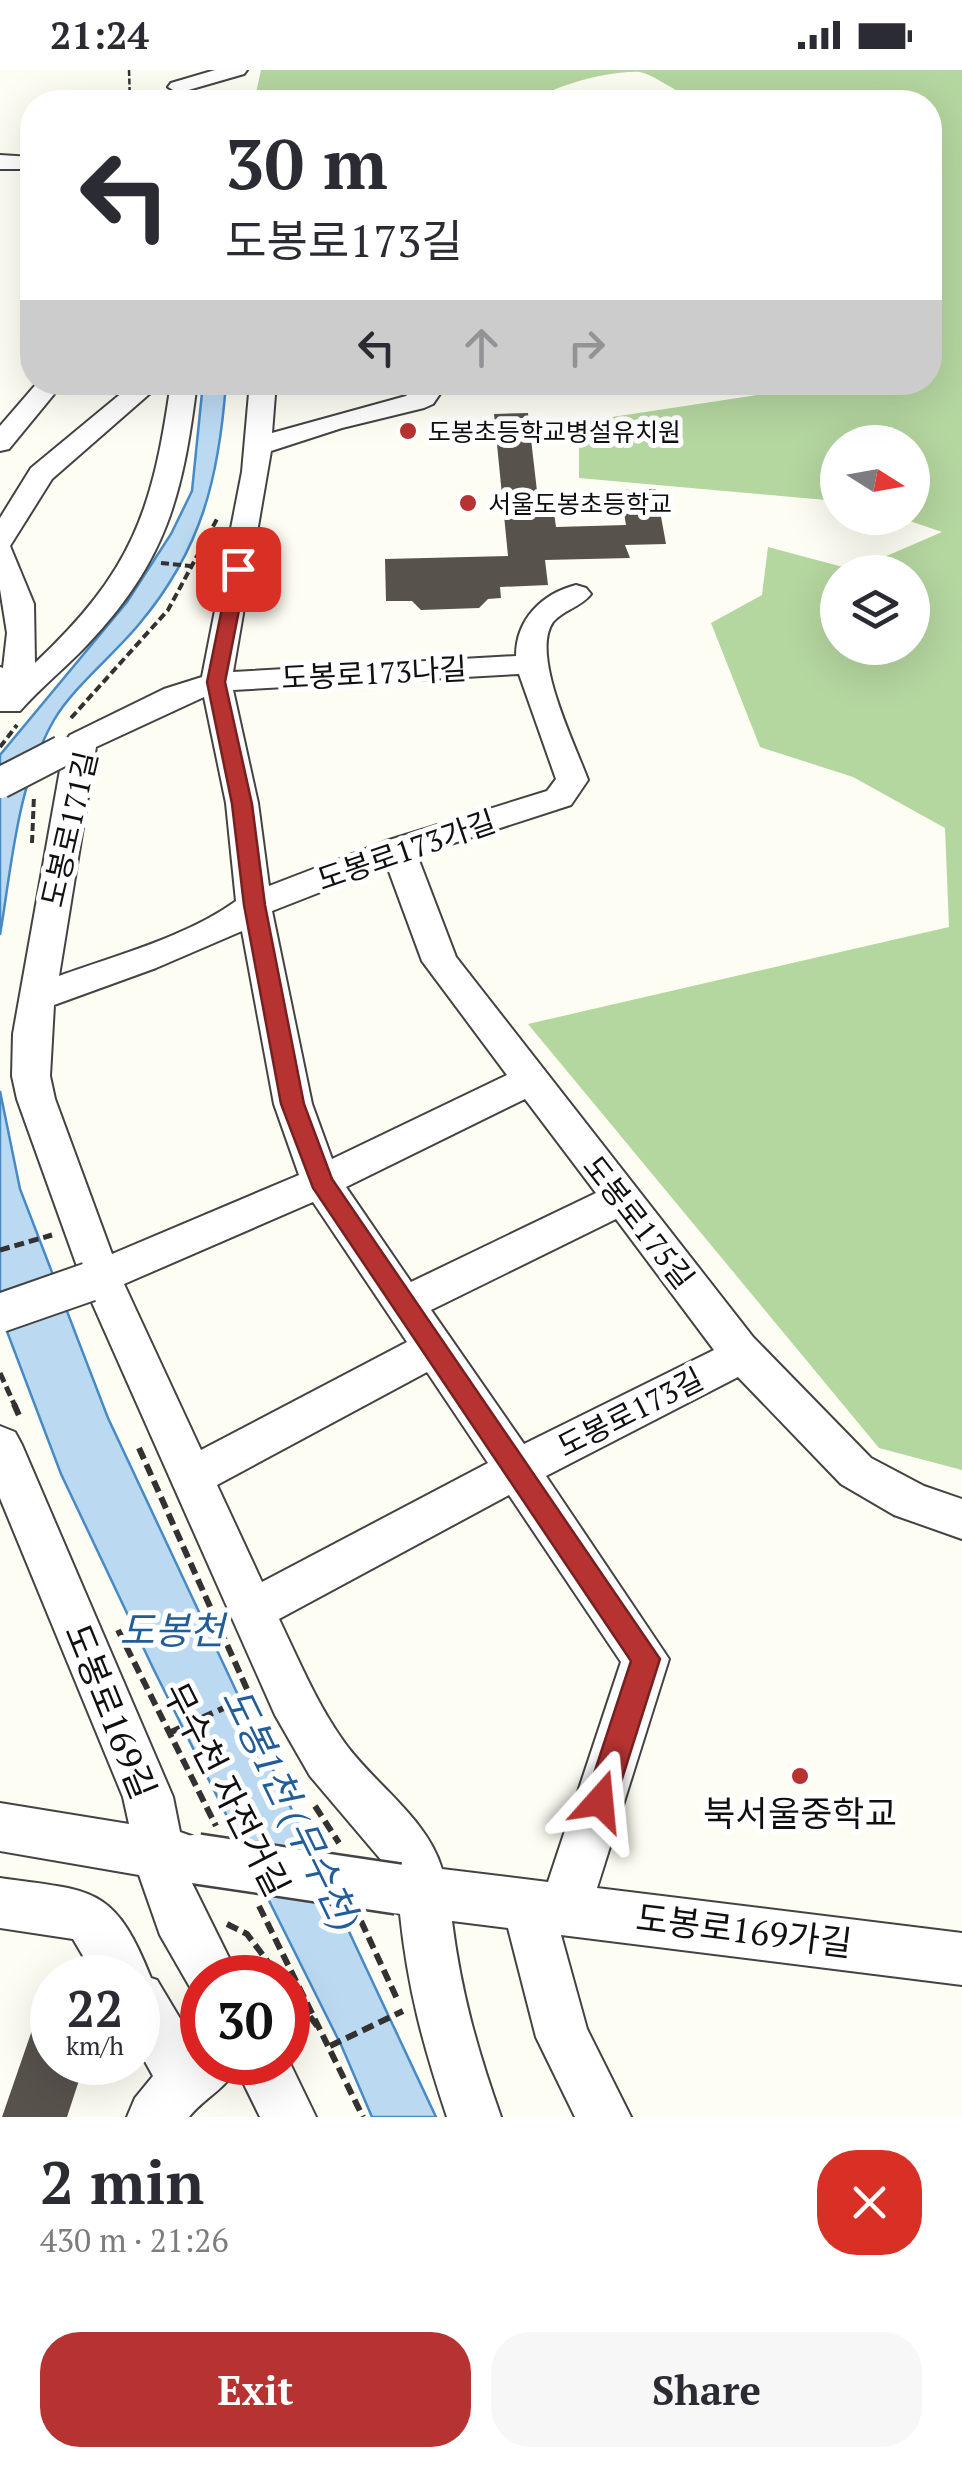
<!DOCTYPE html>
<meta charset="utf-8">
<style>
body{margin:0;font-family:"PT Serif","Noto Sans KR",serif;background:#f7f7f7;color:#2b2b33;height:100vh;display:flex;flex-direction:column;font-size:38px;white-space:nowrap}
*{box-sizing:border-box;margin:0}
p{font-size:32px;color:#7c7c81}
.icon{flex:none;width:55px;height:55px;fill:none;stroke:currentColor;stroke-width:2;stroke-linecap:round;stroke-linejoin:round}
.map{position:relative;height:2047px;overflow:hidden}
.side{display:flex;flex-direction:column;background:#fff;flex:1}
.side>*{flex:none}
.guide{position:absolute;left:20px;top:20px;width:922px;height:305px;border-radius:40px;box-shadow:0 10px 40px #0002;background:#fff;color:#2b2b33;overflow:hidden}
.needle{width:65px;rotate:101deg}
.buttons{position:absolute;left:820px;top:355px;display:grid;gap:20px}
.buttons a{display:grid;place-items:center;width:110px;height:110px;border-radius:50%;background:#fff;box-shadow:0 10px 40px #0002;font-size:50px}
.speed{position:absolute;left:30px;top:1885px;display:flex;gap:20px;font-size:50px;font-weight:700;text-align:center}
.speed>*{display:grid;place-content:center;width:130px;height:130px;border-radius:50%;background:#fff;box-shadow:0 10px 40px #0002;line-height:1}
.speed small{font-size:25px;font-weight:400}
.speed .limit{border:15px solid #d22;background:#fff;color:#111}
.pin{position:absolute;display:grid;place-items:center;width:85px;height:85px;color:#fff;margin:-42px;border-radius:20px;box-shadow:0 5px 15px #0006}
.me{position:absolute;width:110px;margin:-55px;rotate:18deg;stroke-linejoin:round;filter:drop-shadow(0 0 8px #0008)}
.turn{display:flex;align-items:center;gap:35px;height:210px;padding:0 40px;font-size:45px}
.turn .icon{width:130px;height:130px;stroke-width:2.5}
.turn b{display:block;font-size:70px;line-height:85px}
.lanes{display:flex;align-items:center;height:95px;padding:0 40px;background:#0003;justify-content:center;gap:50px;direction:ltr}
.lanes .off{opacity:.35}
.round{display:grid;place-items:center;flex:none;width:105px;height:105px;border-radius:40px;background:#f7f7f7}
.overview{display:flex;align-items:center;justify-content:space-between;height:170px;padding:0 40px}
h1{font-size:60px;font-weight:700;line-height:75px}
.cta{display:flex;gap:20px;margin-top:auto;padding:20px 40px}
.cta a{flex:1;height:115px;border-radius:40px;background:#b63331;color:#fff;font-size:40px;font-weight:700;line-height:115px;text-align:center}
.cta a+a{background:#f7f7f7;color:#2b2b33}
.status{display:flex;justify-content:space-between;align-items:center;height:70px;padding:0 50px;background:#fff;direction:ltr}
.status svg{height:28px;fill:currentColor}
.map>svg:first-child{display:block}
</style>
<div class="status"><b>21:24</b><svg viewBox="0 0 49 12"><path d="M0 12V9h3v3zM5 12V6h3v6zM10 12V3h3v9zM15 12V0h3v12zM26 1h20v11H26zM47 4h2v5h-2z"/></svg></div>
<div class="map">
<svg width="962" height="2047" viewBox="0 0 962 2047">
<rect width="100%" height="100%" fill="#fefdf3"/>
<!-- forest -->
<path fill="#b4d69f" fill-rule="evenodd" d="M261,0H962V1400L879,1378L528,954L949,857L945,758L853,707L760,677L711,553L762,525L768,477L854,500L942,462L901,448H912V372H838L837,431L579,408V352L777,322L791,313L930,312V32H648L676,20C666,15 651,4 640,2C612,0 554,15 532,32H254ZM838,502H912V578H838Z"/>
<!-- water -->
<g fill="#bbdaf2" stroke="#478ac4" stroke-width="2.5">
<path d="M203,313H226C219,407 202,479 140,553C115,584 73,617 54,650C17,714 12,794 0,865V685L127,532L171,464L192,421Z"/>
<path d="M0,1021L20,1119L108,1348L436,2047H372L342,1977L153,1598L61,1404L0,1243Z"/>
</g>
<!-- building -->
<g fill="#58524d">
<path d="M528,343L537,421H551L556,457L626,455L620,420L656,419L666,474L625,475L630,488L545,490L548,515L500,517L501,528L488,529L479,538L421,540L412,531H386L385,489L508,486L494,344Z"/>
<path d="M49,1911L52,1912V1992H85L67,2047H2Z"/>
</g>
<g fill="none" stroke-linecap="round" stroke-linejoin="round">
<!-- minor casing -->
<g stroke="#434343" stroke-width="4">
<g id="minor">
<path d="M215,0H247L244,4L178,23L168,17L171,13Z"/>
<path d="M0,85L32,87V99H0Z"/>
<path d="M38,312H64L9,379L0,381V356Z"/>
<path d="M135,312H163L52,409L10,476L34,534L35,593C132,502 153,441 171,312H197C183,425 167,491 86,576C65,598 40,618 20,641H0V597L3,598L7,563L0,519V448L31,398Z"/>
<path d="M250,312H276L272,363L406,326L422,312H448L433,334L424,338L342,358L271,381L233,602L516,586C516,550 541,524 576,515L586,518L591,524C581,537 563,540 553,552C530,585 575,674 588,710L571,735L417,785L456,887L753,1267L871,1388L924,1416L962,1429V1469L894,1445L841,1414L738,1307L546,1406L669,1589L597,1818L962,1863V1915L561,1865L587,1959L631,2047H575L536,1967L508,1858L452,1851C461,1922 477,1979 501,2047H447C423,1975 408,1920 400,1844L381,1837L374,1819L381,1801L388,1798L310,1706L275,1645L90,1228L75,1224L69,1212L78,1199L17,1029L12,1006L13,964L65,672L70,665L164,619L202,607L242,402ZM519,604L556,709L547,721L386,771L269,816L258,733L233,620ZM204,627L226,733L236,831C186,867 117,885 59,906L96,677ZM387,796L422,891L507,1005L332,1089L312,1034L272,841ZM242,861L274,1034L299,1105L112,1184L55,1029L50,1006L54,935L156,898ZM525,1029L596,1123L411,1212L346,1117ZM313,1132L407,1272L201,1380L124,1214ZM616,1149L714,1280L524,1374L431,1240ZM427,1302L488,1393L262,1512L217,1415ZM509,1425L621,1592L548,1812L442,1799C427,1748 374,1714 344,1672C317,1634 299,1591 279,1549Z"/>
<path d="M0,1356L15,1362L22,1375L173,1727L180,1762L203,1770L210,1788L203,1806L191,1811L239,1908H202V1930L195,1926L160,1865L139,1805L0,1781V1733L129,1754L123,1727L0,1428Z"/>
<path d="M0,1808C91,1821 114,1814 151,1908L157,1910L194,1972L202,1969V1992H288V1989L316,2047H260L236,1998C227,2018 203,2029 189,2047H127L135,2028L153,2006L138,1979V1908H96L73,1869L0,1858Z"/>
</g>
</g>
<!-- path-far3 -->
<path stroke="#323232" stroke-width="2.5" stroke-dasharray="6 2.5" stroke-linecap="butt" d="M129,0L130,32"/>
<!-- path-far2 -->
<g stroke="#323232" stroke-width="4" stroke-dasharray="8 4" stroke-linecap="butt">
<path d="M161,493L209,498"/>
<path d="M71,648L168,540L217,449"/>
<path d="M0,677L17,655"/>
<path d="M32,773L34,725"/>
</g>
<!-- path-far1 -->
<g stroke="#323232" stroke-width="5" stroke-dasharray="10 5" stroke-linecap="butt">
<path d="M0,1180L52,1165"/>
<path d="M0,1303L15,1336"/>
</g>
<!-- path -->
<g stroke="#323232" stroke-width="6" stroke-dasharray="12 6" stroke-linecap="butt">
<path d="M14,1334L21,1350"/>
<path d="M139,1378L259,1646"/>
<path d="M118,1560L216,1756"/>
<path d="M169,1663L248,1627"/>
<path d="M315,1736L339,1773"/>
<path d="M259,1836L363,2047"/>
<path d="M361,1851L398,1931"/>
<path d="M227,1854L247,1864L280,1908"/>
<path d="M288,1918L318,1957"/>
<path d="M330,1976L403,1941"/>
</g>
<!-- minor -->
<use href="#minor" fill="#fff" fill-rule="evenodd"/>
<!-- minor-bridge-far2 casing -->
<g stroke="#434343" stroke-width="34" stroke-linecap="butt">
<path id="minor-bridge-far2" d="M0,713L62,681"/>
</g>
<!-- minor-bridge-far1 casing -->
<g stroke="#434343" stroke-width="42" stroke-linecap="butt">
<path id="minor-bridge-far1" d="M0,1243L89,1212"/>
</g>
<!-- minor-bridge casing -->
<g stroke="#434343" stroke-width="54" stroke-linecap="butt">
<path id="minor-bridge" d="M197,1789L398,1819"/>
</g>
<!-- minor-bridge-far2 -->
<use href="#minor-bridge-far2" stroke="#fff" stroke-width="30"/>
<!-- minor-bridge-far1 -->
<use href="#minor-bridge-far1" stroke="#fff" stroke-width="38"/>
<!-- minor-bridge -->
<use href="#minor-bridge" stroke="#fff" stroke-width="49"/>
</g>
<!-- route -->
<path fill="#b63331" stroke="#762120" stroke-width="2.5" d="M238,494L247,499L225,612L252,734L265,835L304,1034L332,1109L660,1589L615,1731L611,1741L600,1745L589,1741L585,1731L631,1591L313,1118L281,1034L244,835L232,734L207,612L230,499Z"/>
<!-- markers -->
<g fill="#b63331" stroke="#fff" stroke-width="4">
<circle cx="408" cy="361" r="10"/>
<circle cx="468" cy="433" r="10"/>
<circle cx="800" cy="1706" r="10"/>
</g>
<g text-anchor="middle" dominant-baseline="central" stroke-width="10" stroke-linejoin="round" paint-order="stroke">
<!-- far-poi labels -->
<g font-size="25" fill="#101010" stroke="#fff" text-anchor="start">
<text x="428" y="361">도봉초등학교병설유치원</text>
<text x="488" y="433">서울도봉초등학교</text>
</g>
<!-- street labels -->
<g font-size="30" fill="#101010" stroke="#fff">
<text transform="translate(374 603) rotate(-3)">도봉로173나길</text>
<text transform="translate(69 759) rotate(-77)">도봉로171길</text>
<text transform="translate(406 780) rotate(-19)">도봉로173가길</text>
<text transform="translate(639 1152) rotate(52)">도봉로175길</text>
<text transform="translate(630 1342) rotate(-27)">도봉로173길</text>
</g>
<!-- near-street labels -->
<g font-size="35" fill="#101010" stroke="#fff">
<text transform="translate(111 1641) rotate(68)">도봉로169길</text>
<text transform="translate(227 1719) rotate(63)">무수천 자전거길</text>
<text transform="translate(744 1860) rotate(7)">도봉로169가길</text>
</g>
<!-- near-poi labels -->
<g font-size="35" fill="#101010" stroke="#fff">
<text x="800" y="1743">북서울중학교</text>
</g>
<!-- near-water labels -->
<g font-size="38" font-style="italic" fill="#215d99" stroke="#fff">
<text x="172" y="1560">도봉천</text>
<text transform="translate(292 1739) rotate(64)">도봉1천 (무수천)</text>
</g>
</g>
</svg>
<div class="buttons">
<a><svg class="needle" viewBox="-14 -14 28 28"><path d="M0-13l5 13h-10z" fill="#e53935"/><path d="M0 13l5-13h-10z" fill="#7c7c81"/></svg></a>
<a><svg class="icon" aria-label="layers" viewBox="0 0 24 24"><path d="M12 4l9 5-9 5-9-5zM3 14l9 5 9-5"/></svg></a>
</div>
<div class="speed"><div>22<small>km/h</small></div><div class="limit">30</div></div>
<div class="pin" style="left:238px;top:499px;background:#d93025"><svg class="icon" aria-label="arrive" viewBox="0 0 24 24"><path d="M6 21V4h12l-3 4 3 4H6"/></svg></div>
<svg class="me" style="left:600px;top:1731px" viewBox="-20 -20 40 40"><path d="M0-17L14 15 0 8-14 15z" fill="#b63331" stroke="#fff" stroke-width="4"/></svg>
<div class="guide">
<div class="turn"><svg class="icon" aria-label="left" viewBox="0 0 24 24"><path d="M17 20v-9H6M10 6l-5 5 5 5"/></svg><div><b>30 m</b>도봉로173길</div></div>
<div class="lanes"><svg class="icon" aria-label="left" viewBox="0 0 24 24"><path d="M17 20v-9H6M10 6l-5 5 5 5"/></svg><svg class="icon off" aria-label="ahead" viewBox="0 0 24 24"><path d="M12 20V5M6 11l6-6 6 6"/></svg><svg class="icon off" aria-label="right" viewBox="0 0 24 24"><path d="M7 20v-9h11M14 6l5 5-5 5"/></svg></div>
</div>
</div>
<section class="side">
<div class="overview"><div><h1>2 min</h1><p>430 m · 21:26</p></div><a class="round" style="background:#d93025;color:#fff"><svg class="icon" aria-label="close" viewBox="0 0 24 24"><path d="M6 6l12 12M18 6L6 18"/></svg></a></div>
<div class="cta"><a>Exit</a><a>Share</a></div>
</section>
